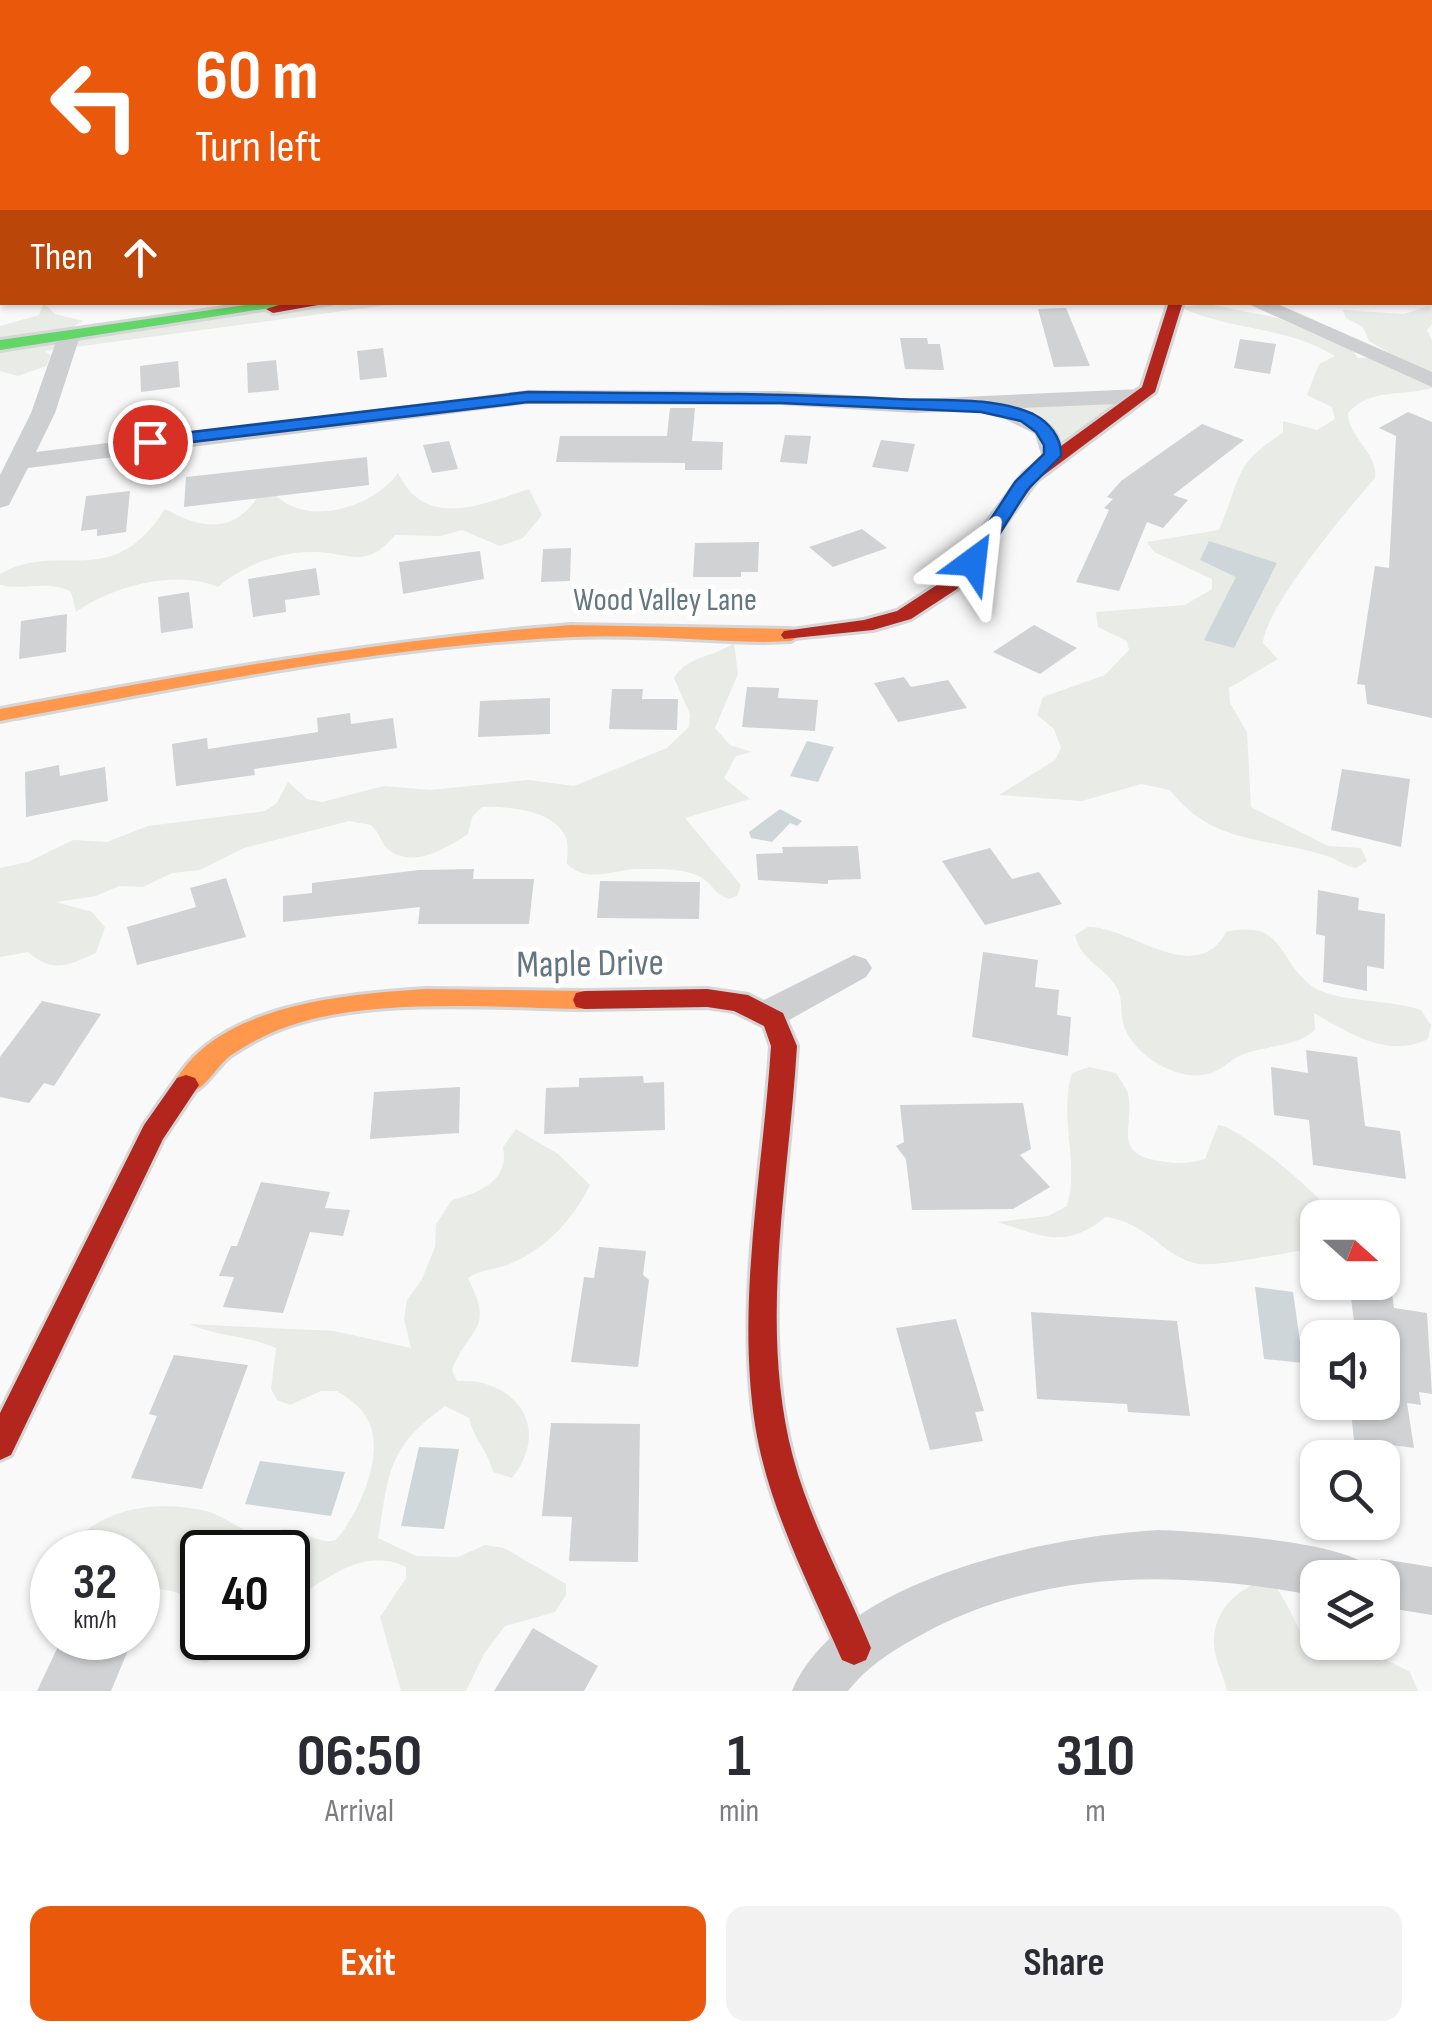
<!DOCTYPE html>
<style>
body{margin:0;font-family:"Sofia Sans Condensed",sans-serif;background:#f2f2f3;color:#2b2b33;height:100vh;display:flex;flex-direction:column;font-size:38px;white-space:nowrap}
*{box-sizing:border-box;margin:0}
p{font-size:32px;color:#7c7c81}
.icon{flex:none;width:55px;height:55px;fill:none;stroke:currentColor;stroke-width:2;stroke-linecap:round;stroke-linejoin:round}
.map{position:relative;height:1691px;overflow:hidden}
.panel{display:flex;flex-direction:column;background:#fff;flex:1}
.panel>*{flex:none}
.hud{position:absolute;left:0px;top:0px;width:1432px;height:305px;box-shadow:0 2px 8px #0004;background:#ea580c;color:#fff;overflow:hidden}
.needle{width:65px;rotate:111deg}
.fabs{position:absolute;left:1300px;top:1200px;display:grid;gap:20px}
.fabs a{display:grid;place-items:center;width:100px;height:100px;border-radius:20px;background:#fff;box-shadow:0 2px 8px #0004;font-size:50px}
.speed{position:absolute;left:30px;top:1530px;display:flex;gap:20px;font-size:50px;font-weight:700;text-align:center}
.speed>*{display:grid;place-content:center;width:130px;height:130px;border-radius:50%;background:#fff;box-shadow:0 2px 8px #0004;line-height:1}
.speed small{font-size:25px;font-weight:400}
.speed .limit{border:5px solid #111;border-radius:15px;background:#fff;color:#111}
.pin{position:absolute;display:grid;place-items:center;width:85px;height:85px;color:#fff;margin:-42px;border:5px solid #fff;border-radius:50%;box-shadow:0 2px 10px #0007}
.me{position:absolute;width:110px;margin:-55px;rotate:30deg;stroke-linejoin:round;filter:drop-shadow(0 0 8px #0008)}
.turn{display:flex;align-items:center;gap:35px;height:210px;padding:0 30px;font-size:45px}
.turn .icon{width:130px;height:130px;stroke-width:2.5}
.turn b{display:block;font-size:70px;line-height:85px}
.then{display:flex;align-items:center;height:95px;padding:0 30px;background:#0003;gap:20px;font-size:38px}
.eta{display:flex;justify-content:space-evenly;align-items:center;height:170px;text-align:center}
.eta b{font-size:60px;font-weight:700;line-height:70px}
.action{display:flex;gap:20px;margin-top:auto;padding:20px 30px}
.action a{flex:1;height:115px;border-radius:20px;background:#ea580c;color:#fff;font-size:40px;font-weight:700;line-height:115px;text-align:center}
.action a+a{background:#f2f2f3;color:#2b2b33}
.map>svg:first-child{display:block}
</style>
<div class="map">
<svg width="1432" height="1691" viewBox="0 0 1432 1691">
<rect width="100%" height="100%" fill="#f9f9f9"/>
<!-- built -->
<path fill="#e8e9e9" d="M434,0H832L867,1L416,2Z"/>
<!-- green -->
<g fill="#e8ebe6">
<path d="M44,303L55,314L83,321L72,327L293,303H402L45,351L51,356L46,366L18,376L0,371V326L39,315Z"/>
<path d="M607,303H916L743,307Z"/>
<path d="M1207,304L1278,318L1354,351L1357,358L1396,357L1369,341L1363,327L1346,318L1343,310L1404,314L1432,305V324L1427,330L1432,341V388C1402,397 1372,387 1348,413C1348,438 1378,452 1375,478C1348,509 1266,606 1263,643L1278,659L1229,688L1230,703L1247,732L1251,807L1328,846L1361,848L1367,861L1356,868C1344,866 1337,859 1327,856C1267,837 1212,845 1170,790L1141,784L1082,801L999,795L1055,760L1061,748L1054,729L1037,715L1043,697L1105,675L1129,650L1127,641L1098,627L1096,612L1185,605L1212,589V579L1154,552L1147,542L1219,530C1242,477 1232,465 1283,433V421L1317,430L1335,419L1332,407L1307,395L1319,364L1335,356C1285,325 1233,332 1180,307Z"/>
<path d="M1141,396L1052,456L1050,437L996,410Z"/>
<path d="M398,473C425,530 481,505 529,489L542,515L523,538L500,546L462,530L440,536L395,535C365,570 352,553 315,552C280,551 244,565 218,587C175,569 113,586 76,612L71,592C50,579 24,591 0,585V574C60,539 111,594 165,509C210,534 243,531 266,482C292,532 371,511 398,473Z"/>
<path d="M734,643L738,674L715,728L730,745L752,752L736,756L724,778L750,799L685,818L741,885L737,896L729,899C716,895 715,888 705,880C690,868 661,869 642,869C615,868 589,885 567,864C567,857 569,845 566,838C556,810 507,806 482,807L472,817L468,834C446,848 416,868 390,851C381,845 380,832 371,825L349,821L244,848L200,870L172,873L143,887L119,886L96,896L56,902L92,912L105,927L96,953C69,965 53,974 28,952L0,957V868L28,862L73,840L107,842L148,826L265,811L277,803L288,782L307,799L322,802L384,786L430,790L529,780L574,786L667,748L689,727L690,714L674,678C688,655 713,658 734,643Z"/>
<path d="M1088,927C1131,926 1195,989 1226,932C1287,919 1276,962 1315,988C1337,1002 1393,1000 1421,1010L1431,1025L1428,1039C1388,1059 1349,1033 1314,1013L1315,1030C1296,1047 1268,1045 1244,1054C1232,1058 1223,1069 1211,1073C1180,1084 1134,1056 1124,1026C1120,1014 1123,998 1117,988C1105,966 1081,962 1075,935Z"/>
<path d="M1089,1067L1116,1073C1120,1079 1126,1088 1128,1094C1135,1126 1111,1153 1159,1161C1176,1164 1189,1164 1205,1159L1218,1125C1241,1127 1322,1197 1335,1217L1318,1218L1317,1248C1291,1251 1213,1269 1194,1263C1160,1253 1147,1223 1106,1217C1064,1250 1045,1236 997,1222L1048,1216L1067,1206C1080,1163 1058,1118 1072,1073Z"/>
<path d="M516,1129L558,1154L590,1185C573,1219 548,1247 512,1263C497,1270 483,1268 468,1278C495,1332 470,1324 452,1370L457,1381C516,1378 552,1428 512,1478L493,1472C488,1450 474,1440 469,1418L445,1406C386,1449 390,1471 378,1538L416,1556L458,1557L485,1545L504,1548L566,1584V1595L555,1612L505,1626L484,1654L466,1691H401L380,1617L406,1578V1567C362,1545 325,1581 288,1603V1552H202V1638H239L206,1663L190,1658L186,1644L198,1616L194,1602L176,1592L138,1585V1552H66C96,1508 155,1499 206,1511C224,1515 245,1535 262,1535C270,1535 277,1529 285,1529C304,1529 316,1545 336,1540C359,1514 388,1450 366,1417C359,1405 348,1398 337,1391H321L290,1405L277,1400L271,1389L276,1348C248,1335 218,1337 189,1324L334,1331L411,1348L404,1319L407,1300L422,1279L435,1247L436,1224L452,1200C480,1193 510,1180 503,1147Z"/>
<path d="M1269,1579C1307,1621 1298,1681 1371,1652L1410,1672L1418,1691H1227C1224,1676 1215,1660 1214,1645C1212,1611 1238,1587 1269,1579Z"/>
</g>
<!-- water -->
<g fill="#ced6d9">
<path d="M1209,541L1277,563L1234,648L1204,640L1236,577L1200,560Z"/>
<path d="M807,741L834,747L818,782L790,776Z"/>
<path d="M780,809L802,821L797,826L790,823L772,842L751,838L749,832Z"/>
<path d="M1255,1287L1293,1292L1303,1363L1264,1359Z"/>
<path d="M419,1447L459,1449L444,1529L401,1526Z"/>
<path d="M260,1461L345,1472L331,1516L245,1504Z"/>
</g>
<!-- building -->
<g fill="#d0d2d3">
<path d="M1066,308L1090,366L1054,367L1038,309Z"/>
<path d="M900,338H927L928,344H940L944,370L905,369Z"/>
<path d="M1240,339L1276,344L1270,374L1234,368Z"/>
<path d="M383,348L387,377L360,380L357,351Z"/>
<path d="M276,360L279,390L248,393L247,363Z"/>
<path d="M178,361L180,387L141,392L140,366Z"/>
<path d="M670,408H695L692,441L723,442L722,470H685V463L556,462L560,436H667Z"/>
<path d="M1408,412L1432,422V718L1367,704L1365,685L1357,684L1375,566L1389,568L1396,436L1379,428Z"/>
<path d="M1202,424L1244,440L1173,495L1188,500L1163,528L1147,522L1119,591L1076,582L1109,510L1104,508L1113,499L1107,497L1121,481Z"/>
<path d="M785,435L811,436L807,464L780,462Z"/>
<path d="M881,440L915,444L908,472L872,467Z"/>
<path d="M449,441L458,469L432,473L423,445Z"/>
<path d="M367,457L369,485L184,507L186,477Z"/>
<path d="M130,491L126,532L97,536V529L81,531L86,496Z"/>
<path d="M862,529L887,548L833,567L809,547Z"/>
<path d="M759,542L758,572H741V577H693L695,543Z"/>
<path d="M571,548L570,581L541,582L543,549Z"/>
<path d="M480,551L484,579L403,594L399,562Z"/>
<path d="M316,568L320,595L285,600L286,612L253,617L248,579Z"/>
<path d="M189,592L193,628L161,633L158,597Z"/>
<path d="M67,614L66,652L19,659L21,621Z"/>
<path d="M1034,625L1077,648L1040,674L993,652Z"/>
<path d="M904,677L911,687L948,680L967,708L898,722L874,683Z"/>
<path d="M747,687L779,688L778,698L818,700L815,731L742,727Z"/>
<path d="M612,689H643L642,699H678L677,730L609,729Z"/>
<path d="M550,698V734L478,737L480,701Z"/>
<path d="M350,713L351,724L393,718L397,748L254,769L255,775L176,786L172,744L207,738L208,749L318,732L317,718Z"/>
<path d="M59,765L60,776L105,767L108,801L26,817L25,772Z"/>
<path d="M1342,769L1410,779L1401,847L1331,830Z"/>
<path d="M858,846L861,879L828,880V884L758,880L756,854L783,853L782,847Z"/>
<path d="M990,848L1012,879L1039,872L1062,904L985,925L942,861Z"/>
<path d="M474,869L473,879H534L529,924H418L420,907L283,922V896L312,893V883L419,870Z"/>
<path d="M226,878L246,937L137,965L127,927L196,907L190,888Z"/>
<path d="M600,881L700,882L699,919L597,918Z"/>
<path d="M1318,890L1359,898L1358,910L1385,914L1384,969L1367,966V991L1323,982L1325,936L1316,934Z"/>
<path d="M983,952L1038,960L1035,987L1059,990L1057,1015L1071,1017L1068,1056L972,1037Z"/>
<path d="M42,1001L101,1014L54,1086L44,1083L29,1103L0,1097V1057Z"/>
<path d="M1306,1050L1357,1057L1365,1126L1400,1131L1406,1179L1313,1165L1309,1120L1274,1115L1271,1067L1308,1073Z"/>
<path d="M643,1076L644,1083L664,1082L665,1130L544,1134L546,1088L579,1087V1078Z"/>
<path d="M460,1087L459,1133L370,1139L374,1092Z"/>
<path d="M1023,1103L1031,1149L1020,1155L1050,1187L1013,1209L912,1210L906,1159L896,1146L904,1142L900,1105Z"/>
<path d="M261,1182L330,1192L325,1208L350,1210L343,1236L310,1232L283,1313L223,1307L234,1277L219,1276L231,1246H237Z"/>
<path d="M599,1247L646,1251L643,1275L649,1280L638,1367L571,1362L584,1277L594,1278Z"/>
<path d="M1349,1282L1391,1286L1394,1308L1427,1313L1432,1394L1419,1392L1421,1405L1407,1403L1414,1448L1354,1440L1350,1402H1382V1338H1356Z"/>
<path d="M1031,1312L1177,1321L1190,1416L1128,1412L1127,1404L1037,1399Z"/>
<path d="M956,1319L984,1411L975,1412L983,1441L930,1450L896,1328Z"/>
<path d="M174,1355L248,1365L202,1489L131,1478L157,1416L149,1414Z"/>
<path d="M551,1423L640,1424L638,1562L569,1561L572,1517L542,1516Z"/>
<path d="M533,1628L598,1666L584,1691H494Z"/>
<path d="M62,1638L131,1643L111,1691H37Z"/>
</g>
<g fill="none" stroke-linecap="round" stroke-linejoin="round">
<!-- fast casing -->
<g stroke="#d5d6d7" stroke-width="6">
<path id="fast" d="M267,302H308L0,350V340Z"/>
</g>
<!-- slow casing -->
<g stroke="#d5d6d7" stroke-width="6">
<g id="slow">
<path d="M0,171L2,172V180L0,179Z"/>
<rect x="1430" y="197" width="2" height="8"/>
<path d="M571,625L791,629L801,635L791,641L764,642C700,641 637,634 573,637C380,646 189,686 0,721V709C190,674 379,640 571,625Z"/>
<path d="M427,989L585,991L594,993L597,1000L594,1007L585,1009C492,1008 356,995 271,1033C257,1039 242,1048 230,1056C213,1069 201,1100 177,1092L173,1085C216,1004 346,994 427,989Z"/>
</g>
</g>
<!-- jam casing -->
<g stroke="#d5d6d7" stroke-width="6">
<g id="jam">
<path d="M289,302H335L273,313L266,309Z"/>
<path d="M1169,302H1183L1155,392L1036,481L957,589L911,619L873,630L784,639L781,635L784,631L864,620L897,611L943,581L1024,473L1142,387Z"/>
<path d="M707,989L748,995L783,1013L797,1046C789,1181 758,1324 793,1457C811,1524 845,1584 871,1648L866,1660L854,1665L842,1660C809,1584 768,1507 755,1425C736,1299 763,1172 771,1046L764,1026L734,1011L707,1007L585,1009L576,1007L573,1000L576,993L585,991Z"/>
<path d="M186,1075L195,1078L199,1085L163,1139L11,1455L0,1460V1413L144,1125L177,1078Z"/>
</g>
</g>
<!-- lane -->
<g fill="#cecfd0" fill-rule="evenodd">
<path d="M541,0H547L546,2H540Z"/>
<path d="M673,0H730L733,2H688Z"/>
</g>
<!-- street -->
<g fill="#cecfd0" fill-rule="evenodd">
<path d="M967,0H981L982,2H968Z"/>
<path d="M1244,302H1273L1432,372V387Z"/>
<path d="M69,329L80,336L55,413L36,452L528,390L780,391L915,399L1141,389L1153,396L1141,403L1021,408C1045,416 1063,429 1064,456L1052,463L1043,461L1035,434L987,410L915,413L780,405L528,404L28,468L9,505L0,508V475L31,413L58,336Z"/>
<path d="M854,955L866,959L872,968L866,977L782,1024L769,1028L756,1024L751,1014L756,1004Z"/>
<path d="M1159,1530C1195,1531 1347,1542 1366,1566L1382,1559L1432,1567V1615L1382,1607V1578H1318V1596C1188,1572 1056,1567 934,1628C902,1645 871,1662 848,1691H792C839,1578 1050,1536 1159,1530Z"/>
</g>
<!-- fast -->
<use href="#fast" fill="#63d668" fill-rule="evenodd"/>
<!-- slow -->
<use href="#slow" fill="#ff974d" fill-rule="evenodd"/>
<!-- jam -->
<use href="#jam" fill="#b3261e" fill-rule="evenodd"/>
</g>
<!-- route -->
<path fill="#1a73e8" stroke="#114b97" stroke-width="2.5" d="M528,392C651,393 773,393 896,399C939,401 993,396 1033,414C1049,422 1062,438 1061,456L1028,489L979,566L973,568L963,562L1015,482L1044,454V445L1036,432L1021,421L981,412L780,403L528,402L150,447L142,442L150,437Z"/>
<g text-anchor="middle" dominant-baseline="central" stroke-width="10" stroke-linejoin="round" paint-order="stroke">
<!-- street labels -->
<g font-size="32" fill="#657683" stroke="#fff">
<text x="665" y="600">Wood Valley Lane</text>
</g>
<!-- near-street labels -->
<g font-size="38" fill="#657683" stroke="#fff">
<text transform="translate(590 964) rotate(-1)">Maple Drive</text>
</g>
</g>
</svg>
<div class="fabs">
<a><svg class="needle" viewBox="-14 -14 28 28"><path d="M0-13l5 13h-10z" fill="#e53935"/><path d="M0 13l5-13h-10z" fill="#7c7c81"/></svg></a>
<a><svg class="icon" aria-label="sound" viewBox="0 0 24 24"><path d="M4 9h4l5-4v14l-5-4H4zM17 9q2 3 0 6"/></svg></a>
<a><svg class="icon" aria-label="search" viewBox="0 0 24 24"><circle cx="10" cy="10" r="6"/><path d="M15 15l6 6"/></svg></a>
<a><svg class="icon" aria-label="layers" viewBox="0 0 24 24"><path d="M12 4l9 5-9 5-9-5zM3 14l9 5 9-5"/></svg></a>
</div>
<div class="speed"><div>32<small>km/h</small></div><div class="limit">40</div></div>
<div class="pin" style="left:150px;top:442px;background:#d93025"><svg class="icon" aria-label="arrive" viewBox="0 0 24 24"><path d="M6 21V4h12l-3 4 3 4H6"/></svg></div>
<svg class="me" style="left:973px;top:562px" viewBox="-20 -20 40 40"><path d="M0-17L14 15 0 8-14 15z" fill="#1a73e8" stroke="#fff" stroke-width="4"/></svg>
<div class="hud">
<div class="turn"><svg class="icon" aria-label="left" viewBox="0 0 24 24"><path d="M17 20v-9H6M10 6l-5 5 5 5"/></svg><div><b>60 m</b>Turn left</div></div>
<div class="then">Then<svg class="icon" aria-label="ahead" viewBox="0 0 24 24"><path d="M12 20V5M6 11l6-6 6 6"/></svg></div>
</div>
</div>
<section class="panel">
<div class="eta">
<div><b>06:50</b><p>Arrival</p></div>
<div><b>1</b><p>min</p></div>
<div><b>310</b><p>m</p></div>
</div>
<div class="action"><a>Exit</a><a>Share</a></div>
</section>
